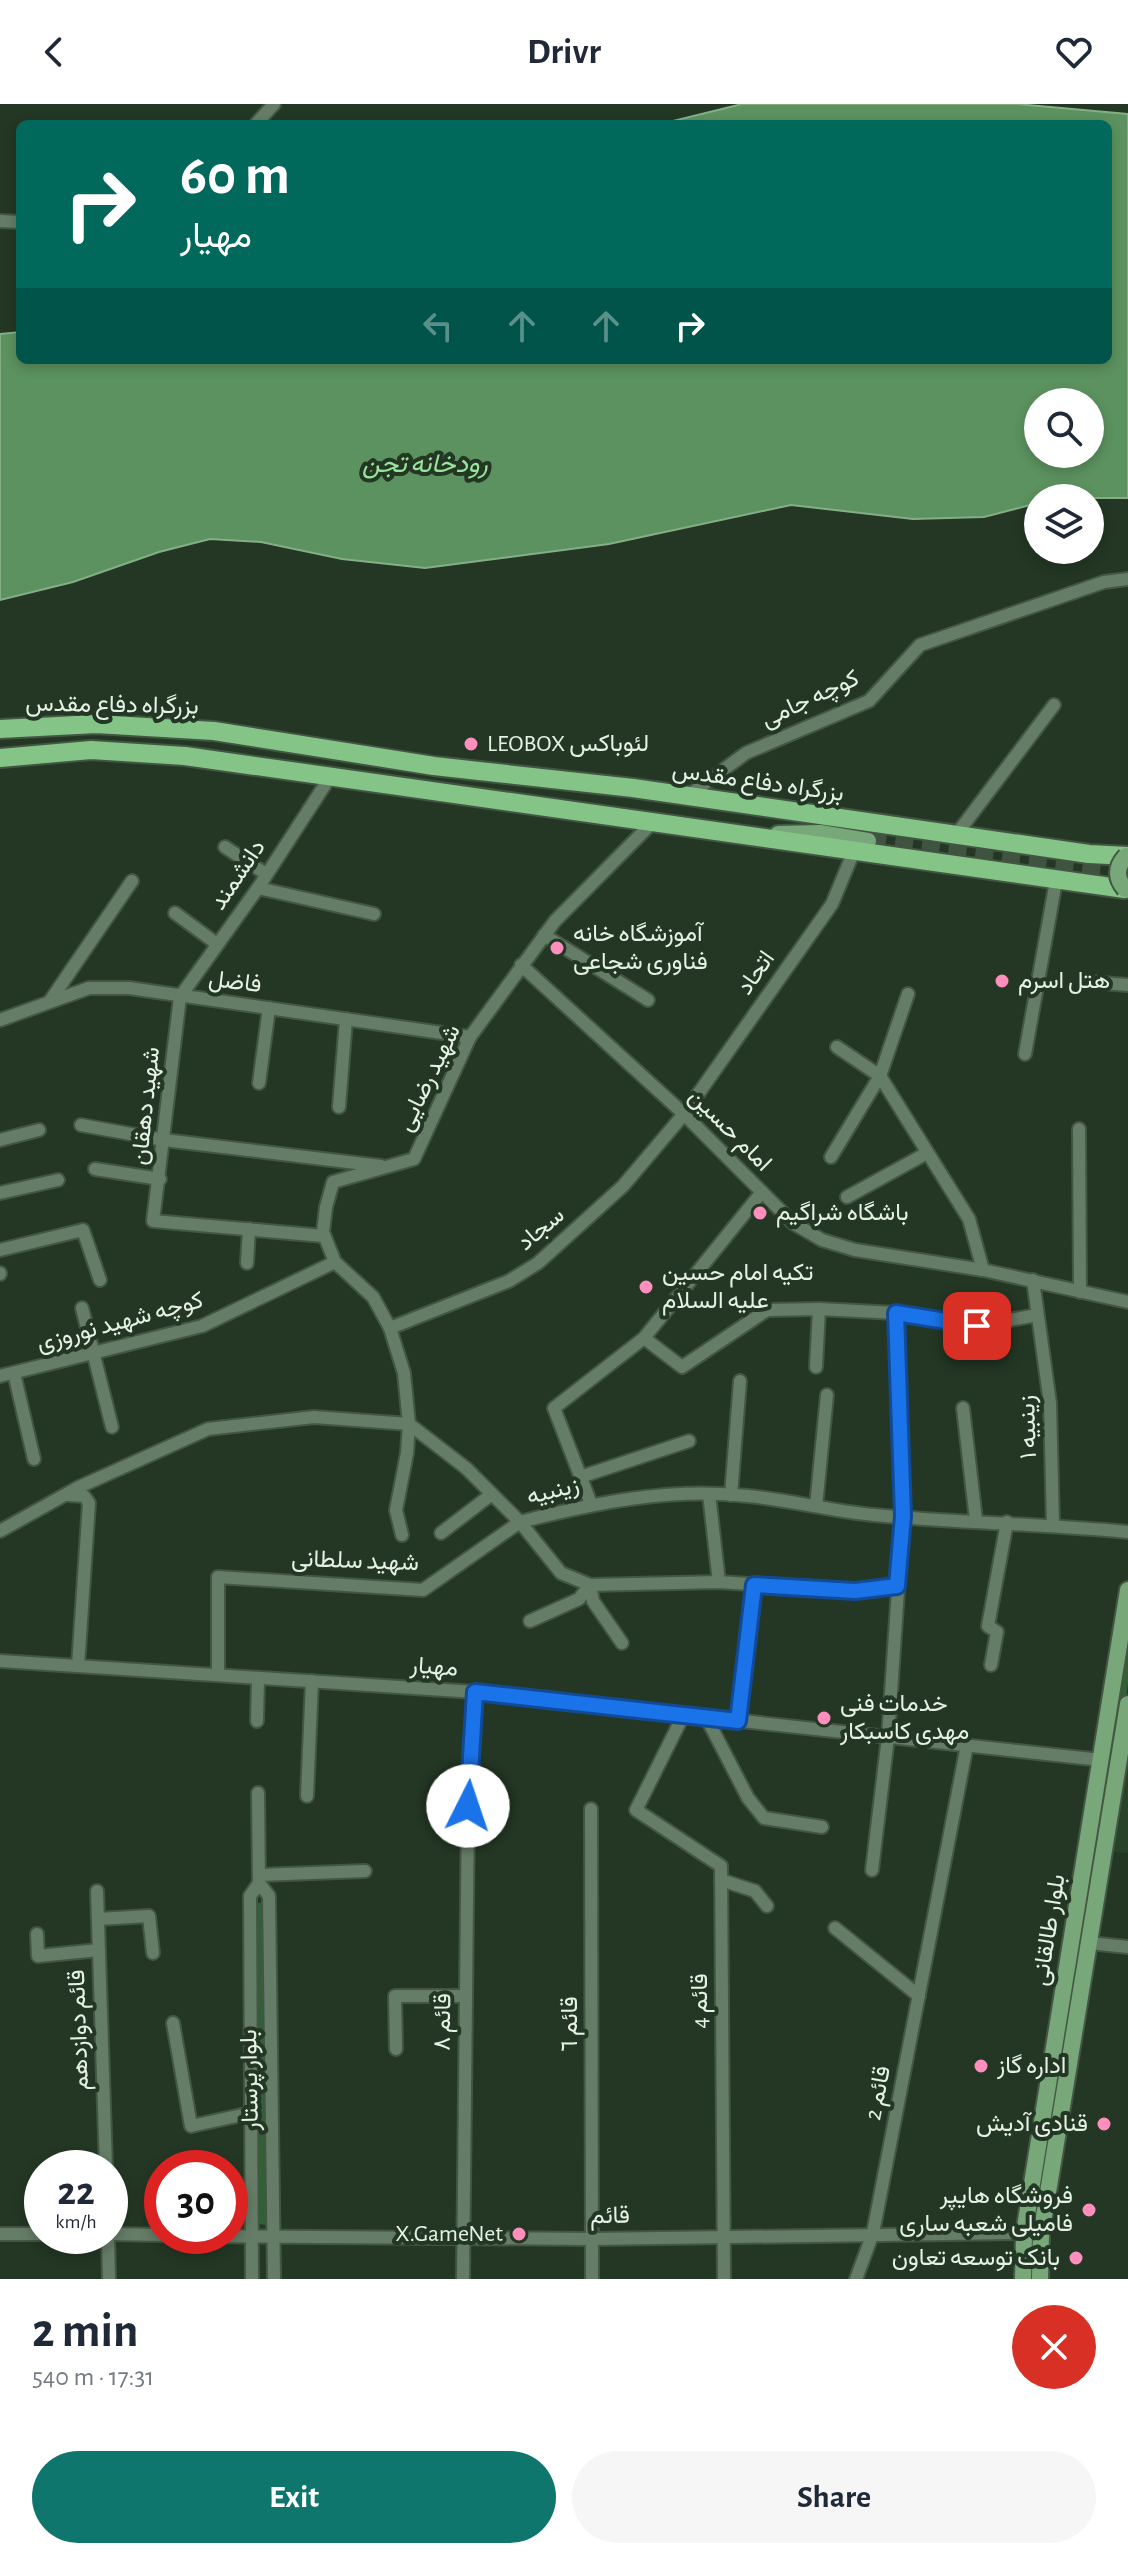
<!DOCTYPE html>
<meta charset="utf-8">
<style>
body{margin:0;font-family:"Alegreya Sans",Vazirmatn,sans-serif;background:#f6f6f7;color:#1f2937;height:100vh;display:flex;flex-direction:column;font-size:30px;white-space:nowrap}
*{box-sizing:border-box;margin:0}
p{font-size:26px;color:#747a83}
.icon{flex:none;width:44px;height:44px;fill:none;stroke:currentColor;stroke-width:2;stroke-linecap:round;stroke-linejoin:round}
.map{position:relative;height:2175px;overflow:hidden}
.sheet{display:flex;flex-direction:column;background:#fff;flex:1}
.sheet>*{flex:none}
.top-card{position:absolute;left:16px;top:16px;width:1096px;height:244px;border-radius:12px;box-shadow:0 4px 12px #0003;background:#00695c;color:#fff;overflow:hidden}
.fabs{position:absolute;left:1024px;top:284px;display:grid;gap:16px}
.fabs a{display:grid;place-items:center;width:80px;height:80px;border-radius:50%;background:#fff;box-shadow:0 4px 12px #0003;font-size:40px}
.speed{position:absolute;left:24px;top:2046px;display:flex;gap:16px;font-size:40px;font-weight:700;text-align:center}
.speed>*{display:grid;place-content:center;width:104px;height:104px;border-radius:50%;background:#fff;box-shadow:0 4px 12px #0003;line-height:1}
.speed small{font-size:20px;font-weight:400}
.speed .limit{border:12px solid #d22;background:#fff;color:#111}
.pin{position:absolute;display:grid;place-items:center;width:68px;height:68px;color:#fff;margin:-34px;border-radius:16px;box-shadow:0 4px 12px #0006}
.me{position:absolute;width:88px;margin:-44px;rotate:4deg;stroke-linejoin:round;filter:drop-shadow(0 0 6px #0008)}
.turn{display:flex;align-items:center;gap:28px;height:168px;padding:0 32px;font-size:36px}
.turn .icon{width:104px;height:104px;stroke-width:2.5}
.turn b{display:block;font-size:56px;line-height:68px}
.lanes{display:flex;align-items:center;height:76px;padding:0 32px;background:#0003;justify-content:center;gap:40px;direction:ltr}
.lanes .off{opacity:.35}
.round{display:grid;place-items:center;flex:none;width:84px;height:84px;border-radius:42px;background:#f6f6f7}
.summary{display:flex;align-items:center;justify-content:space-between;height:136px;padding:0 32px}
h1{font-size:48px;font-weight:600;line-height:60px}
.primary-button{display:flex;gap:16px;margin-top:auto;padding:16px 32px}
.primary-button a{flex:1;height:92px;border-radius:48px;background:#0f766e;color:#fff;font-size:32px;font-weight:600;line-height:92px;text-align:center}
.primary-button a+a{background:#f6f6f7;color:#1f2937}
header{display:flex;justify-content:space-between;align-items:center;height:104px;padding:0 32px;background:#fff;font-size:36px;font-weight:600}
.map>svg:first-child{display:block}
</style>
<header><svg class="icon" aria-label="back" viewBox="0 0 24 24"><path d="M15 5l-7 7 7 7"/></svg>Drivr<svg class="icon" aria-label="heart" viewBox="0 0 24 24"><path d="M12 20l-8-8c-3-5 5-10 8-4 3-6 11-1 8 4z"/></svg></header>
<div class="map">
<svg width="1128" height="2175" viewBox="0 0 1128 2175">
<rect width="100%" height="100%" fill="#233724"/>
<!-- built -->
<path fill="#28422a" d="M1128,1659V1749L1114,1748Z"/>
<!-- green -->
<g fill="#326036">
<path d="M1128,1502V1580L1037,2175H1025L1027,2128Z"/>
<path d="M262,1798L267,2121L258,2120L256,1800Z"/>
</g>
<!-- water -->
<path fill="#5c925f" stroke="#85ae87" stroke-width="2" fill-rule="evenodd" d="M742,0H1017L1128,10V394H1038V399L984,413L913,415L791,401L609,440L425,464L342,455L261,438L210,435L159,448L73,478L0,496V230L20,228V256H1108V20H661ZM1038,298H1090V350H1038Z"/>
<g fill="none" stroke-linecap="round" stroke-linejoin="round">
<!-- highway-tunnel -->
<path stroke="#405341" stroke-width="18" stroke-dasharray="18 9" stroke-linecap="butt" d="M868,737L1128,768"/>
<!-- minor casing -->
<g stroke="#435644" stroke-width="16">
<g id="minor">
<path d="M256,20L274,0"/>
<path d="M0,117L20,118"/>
<path d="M688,692L746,649L869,597L920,541L1104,478L1128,475"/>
<path d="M956,731L1054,601"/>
<path d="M225,743L266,770"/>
<path d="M258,784L374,810"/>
<path d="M175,809L217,840"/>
<path d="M544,831L648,896"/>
<path d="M521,861L684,1010L793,1119L822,1136L855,1146L983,1166L1128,1198"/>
<path d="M1089,878L1128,881"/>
<path d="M50,897L132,777"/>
<path d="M0,916L89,884H129L470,933"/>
<path d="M837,943L880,972L969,1115L983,1166"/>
<path d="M1025,950L1056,777"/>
<path d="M259,979L269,904"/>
<path d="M339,1003L346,915"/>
<path d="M81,1021L164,1036L381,1062"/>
<path d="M1079,1025L1080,1188"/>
<path d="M0,1036L39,1026"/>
<path d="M831,1053L880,972L908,890"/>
<path d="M95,1065L160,1075"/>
<path d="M0,1089L58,1076"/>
<path d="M847,1093L927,1049"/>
<path d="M324,1132L153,1117L180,893L258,784L330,673"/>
<path d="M0,1146L83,1126L100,1176"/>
<path d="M247,1159L249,1125"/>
<path d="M0,1169V1170"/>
<path d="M1033,1176L1050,1299L1053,1421"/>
<path d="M82,1204L112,1323"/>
<path d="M390,1224L509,1177L538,1159L623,1082L684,1010L832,800L854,747"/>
<path d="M644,1234L682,1263L767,1206L819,1205L896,1209L977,1222L1037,1211"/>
<path d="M816,1263L819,1205"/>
<path d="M14,1269L34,1355"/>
<path d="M0,1272L202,1222L335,1158"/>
<path d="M963,1304L976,1416"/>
<path d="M580,1373L689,1337"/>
<path d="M709,1390L719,1478"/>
<path d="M68,1391L84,1392L89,1399L78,1562"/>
<path d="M731,1391L740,1277"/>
<path d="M591,1400L554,1304L644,1234L762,1088"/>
<path d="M816,1402L827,1291"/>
<path d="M0,1427L79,1383L208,1325L314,1313L409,1320L466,1364L520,1418C594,1399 671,1383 748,1392C790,1396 831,1407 874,1411C958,1419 1043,1420 1128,1428"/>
<path d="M441,1429L492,1390"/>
<path d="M402,1431L396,1406L407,1349L409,1320L404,1269L390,1224L373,1193L335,1158L323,1128L326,1103L333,1078L414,1055L470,933L555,817L652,719"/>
<path d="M590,1481L593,1497L622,1539"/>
<path d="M530,1517L579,1495L590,1481"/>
<path d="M0,1557L475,1588L1101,1656"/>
<path d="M991,1561L997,1528L988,1522L1007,1418"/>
<path d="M218,1571V1473L423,1486L520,1418L561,1469L590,1481L719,1478L855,1487L897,1482"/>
<path d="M684,1610L636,1706L721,1762L724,2175"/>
<path d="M706,1613L748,1694L764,1714L822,1723"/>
<path d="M257,1617L258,1574"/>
<path d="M738,1617L754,1481"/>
<path d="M258,1689L259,1779L269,1792L274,2175"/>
<path d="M307,1692L312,1577"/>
<path d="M591,1705L592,2175"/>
<path d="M872,1766L888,1633L903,1412L896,1209"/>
<path d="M259,1771L365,1767"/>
<path d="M721,1776L755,1787L767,1802"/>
<path d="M97,1787L106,2064"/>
<path d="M98,1815L149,1812L153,1849"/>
<path d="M835,1824L919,1892"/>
<path d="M37,1830L38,1852L99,1846"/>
<path d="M1089,1839L1128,1843"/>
<path d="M173,1919L191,2022L251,2009"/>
<path d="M396,1945L395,1892H466"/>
<path d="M0,2130H42"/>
<path d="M110,2130L162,2131"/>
<path d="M108,2132L109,2175"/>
<path d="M196,2132L592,2135L1024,2129"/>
<path d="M252,2175L250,1792L259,1779"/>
<path d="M463,2175L468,1702L475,1588"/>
<path d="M856,2175L873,2129L967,1641"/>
</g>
</g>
<!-- major casing -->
<g stroke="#435644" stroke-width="20">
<g id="major">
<path d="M778,730L820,729L868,737"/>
<path d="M1023,2175L1024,2129L1128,1486"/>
<path d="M1040,2175L1041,2131L1128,1600"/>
</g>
</g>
<!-- highway casing -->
<g stroke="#435644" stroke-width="22">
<g id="highway">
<path d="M0,625L96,620L214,627L434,662L633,684L1089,750L1128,752"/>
<path d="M0,654L91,646L185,652L1125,785"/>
</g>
</g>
<!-- minor -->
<use href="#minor" stroke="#657c66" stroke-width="12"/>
<!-- major -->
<use href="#major" stroke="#78a87a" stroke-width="16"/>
<!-- highway -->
<use href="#highway" stroke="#84c587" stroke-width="18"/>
<!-- major-bridge casing -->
<g stroke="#435644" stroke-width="20" stroke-linecap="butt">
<path id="major-bridge" d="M1125,785C1115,773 1116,763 1126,752"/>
</g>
<!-- major-bridge -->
<use href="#major-bridge" stroke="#78a87a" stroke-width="16"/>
</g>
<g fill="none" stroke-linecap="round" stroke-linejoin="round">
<!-- route casing -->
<g stroke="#114b97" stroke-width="20">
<path id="route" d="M468,1702L475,1588L738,1617L754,1481L855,1487L897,1482L903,1412L896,1209L977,1222"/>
</g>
<!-- route -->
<use href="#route" stroke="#1a73e8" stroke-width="14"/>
</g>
<!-- markers -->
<g fill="#fe8ebb" stroke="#233724" stroke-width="3">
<circle cx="471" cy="640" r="8"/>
<circle cx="557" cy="844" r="8"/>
<circle cx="1002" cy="877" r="8"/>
<circle cx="760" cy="1109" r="8"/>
<circle cx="646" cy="1183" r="8"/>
<circle cx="824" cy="1614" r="8"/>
<circle cx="981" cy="1962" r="8"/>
<circle cx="1104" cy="2020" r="8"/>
<circle cx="1089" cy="2106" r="8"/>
<circle cx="519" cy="2130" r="8"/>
<circle cx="1076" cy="2154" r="8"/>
</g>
<g text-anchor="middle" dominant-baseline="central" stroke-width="8" stroke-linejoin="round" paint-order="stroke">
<!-- street labels -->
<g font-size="24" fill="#e4f1e4" stroke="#233724">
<text transform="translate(810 595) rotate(-25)">کوچه جامی</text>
<text transform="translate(112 601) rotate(1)">بزرگراه دفاع مقدس</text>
<text transform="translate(758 678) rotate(8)">بزرگراه دفاع مقدس</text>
<text transform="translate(238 771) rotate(-56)">دانشمند</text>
<text transform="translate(756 869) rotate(-55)">اتحاد</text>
<text transform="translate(235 878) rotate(7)">فاضل</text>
<text transform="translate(429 974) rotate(-64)">شهید رضایی</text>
<text transform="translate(146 1002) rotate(-84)">شهید دهقان</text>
<text transform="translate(730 1026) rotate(45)">امام حسین</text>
<text transform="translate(541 1125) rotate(-40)">سجاد</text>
<text transform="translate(120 1218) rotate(-15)">کوچه شهید نوروزی</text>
<text transform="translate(1028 1323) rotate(-92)">زینبیه ۱</text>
<text transform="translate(553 1387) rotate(-14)">زینبیه</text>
<text transform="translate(355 1457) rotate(2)">شهید سلطانی</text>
<text transform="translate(434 1563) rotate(4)">مهیار</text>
<text transform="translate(1049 1826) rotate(-81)">بلوار طالقانی</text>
<text transform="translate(700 1897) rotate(-90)">قائم 4</text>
<text transform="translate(443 1918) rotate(-89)">قائم ٨</text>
<text transform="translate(570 1920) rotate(-90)">قائم ٦</text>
<text transform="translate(79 1926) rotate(-92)">قائم دوازدهم</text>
<text transform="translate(250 1976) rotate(-91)">بلوار پرستار</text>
<text transform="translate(878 1989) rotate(-79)">قائم 2</text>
<text transform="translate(610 2112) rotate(-1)">قائم</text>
</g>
<!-- poi labels -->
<g font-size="24" fill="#e4f1e4" stroke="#233724" text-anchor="start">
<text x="487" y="640">LEOBOX لئوباکس</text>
<text x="573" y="830">آموزشگاه خانه<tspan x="573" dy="28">فناوری شجاعی</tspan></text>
<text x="1018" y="877">هتل اسرم</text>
<text x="776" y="1109">باشگاه شراگیم</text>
<text x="662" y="1169">تکیه امام حسین<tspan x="662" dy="28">علیه السلام</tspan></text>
<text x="840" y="1600">خدمات فنی<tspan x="840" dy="28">مهدی کاسبکار</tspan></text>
<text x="997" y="1962">اداره گاز</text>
<text x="1088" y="2020" text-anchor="end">قنادی آدیش</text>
<text x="1073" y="2092" text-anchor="end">فروشگاه هایپر<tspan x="1073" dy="28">فامیلی شعبه ساری</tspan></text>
<text x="503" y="2130" text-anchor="end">X.GameNet</text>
<text x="1060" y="2154" text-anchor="end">بانک توسعه تعاون</text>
</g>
<!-- water labels -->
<g font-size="26" font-style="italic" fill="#98e59b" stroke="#233724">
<text x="425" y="360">رودخانه تجن</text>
</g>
</g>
</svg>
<div class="fabs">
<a><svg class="icon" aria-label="search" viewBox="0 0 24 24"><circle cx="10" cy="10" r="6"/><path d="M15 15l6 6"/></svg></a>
<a><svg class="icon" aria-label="layers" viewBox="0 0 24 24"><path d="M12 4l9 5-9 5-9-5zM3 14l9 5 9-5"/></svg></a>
</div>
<div class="speed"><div>22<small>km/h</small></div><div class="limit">30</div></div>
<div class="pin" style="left:977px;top:1222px;background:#d93025"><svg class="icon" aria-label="arrive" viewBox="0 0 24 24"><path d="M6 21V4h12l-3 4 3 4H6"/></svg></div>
<svg class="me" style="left:468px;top:1702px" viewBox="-20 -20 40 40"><circle r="19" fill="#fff"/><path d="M0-13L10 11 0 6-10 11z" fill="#1a73e8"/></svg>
<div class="top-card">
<div class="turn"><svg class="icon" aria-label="right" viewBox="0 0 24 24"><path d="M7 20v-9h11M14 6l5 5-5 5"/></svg><div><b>60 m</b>مهیار</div></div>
<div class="lanes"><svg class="icon off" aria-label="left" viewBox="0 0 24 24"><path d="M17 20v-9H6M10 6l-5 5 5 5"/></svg><svg class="icon off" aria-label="ahead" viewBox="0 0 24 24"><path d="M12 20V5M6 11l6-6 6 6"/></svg><svg class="icon off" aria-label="ahead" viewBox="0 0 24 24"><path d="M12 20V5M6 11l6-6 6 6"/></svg><svg class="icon" aria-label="right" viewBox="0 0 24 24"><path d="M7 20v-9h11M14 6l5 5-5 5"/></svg></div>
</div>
</div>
<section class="sheet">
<div class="summary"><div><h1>2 min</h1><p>540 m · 17:31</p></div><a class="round" style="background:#d93025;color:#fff"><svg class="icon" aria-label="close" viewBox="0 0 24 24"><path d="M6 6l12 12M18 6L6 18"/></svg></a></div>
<div class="primary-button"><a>Exit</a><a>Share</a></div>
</section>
